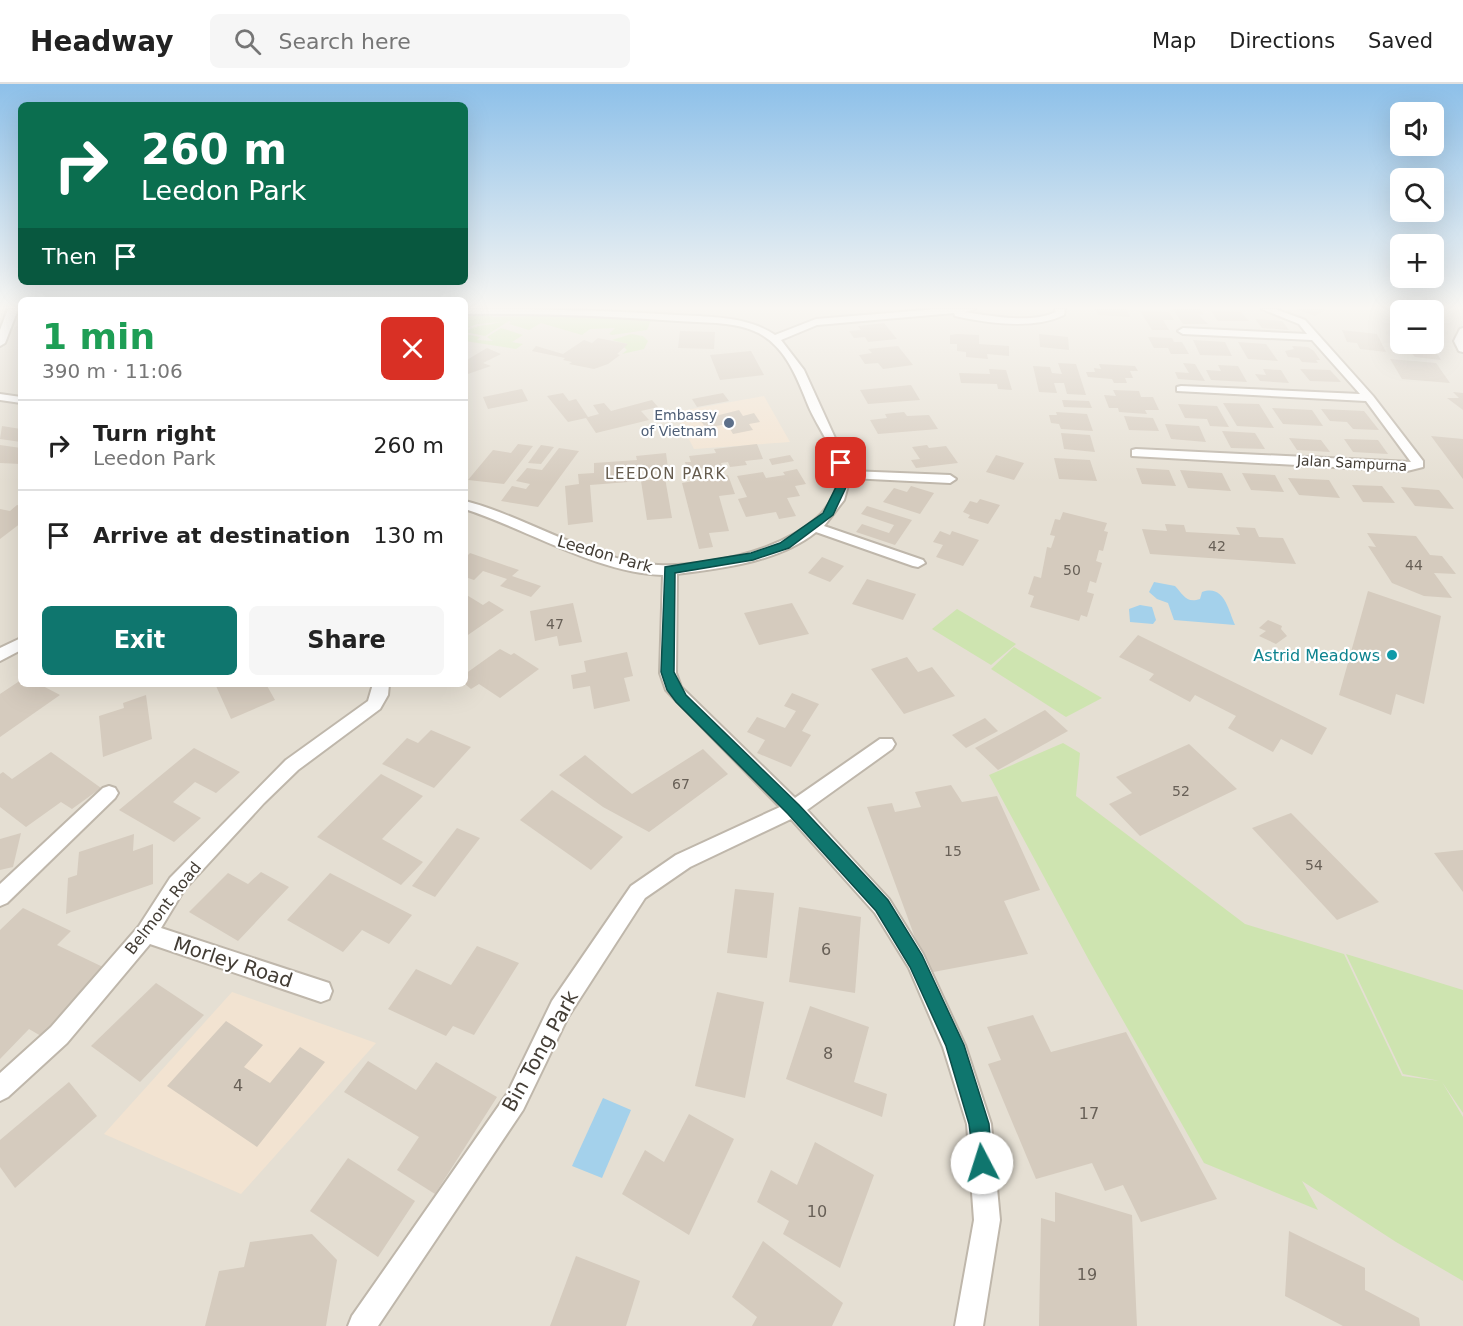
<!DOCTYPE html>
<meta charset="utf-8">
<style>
body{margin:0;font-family:"DejaVu Sans",sans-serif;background:#f6f6f6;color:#222;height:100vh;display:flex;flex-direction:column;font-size:22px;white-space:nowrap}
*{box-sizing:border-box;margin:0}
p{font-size:20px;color:#767676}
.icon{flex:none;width:33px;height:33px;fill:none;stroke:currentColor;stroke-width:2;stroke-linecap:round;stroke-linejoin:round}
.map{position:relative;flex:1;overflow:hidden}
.side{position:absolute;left:18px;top:213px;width:450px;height:390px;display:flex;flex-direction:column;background:#fff;border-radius:9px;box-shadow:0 6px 24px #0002}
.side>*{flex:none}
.top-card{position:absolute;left:18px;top:18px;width:450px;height:183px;border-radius:9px;box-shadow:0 6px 24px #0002;background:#0b6e4f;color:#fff;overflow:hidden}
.buttons{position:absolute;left:1390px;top:18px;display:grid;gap:12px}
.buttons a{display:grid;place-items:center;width:54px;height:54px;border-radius:9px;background:#fff;box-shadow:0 6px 24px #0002;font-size:30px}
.pin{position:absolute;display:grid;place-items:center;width:51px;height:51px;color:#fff;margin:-26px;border-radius:12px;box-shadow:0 3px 9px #0006}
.me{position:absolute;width:66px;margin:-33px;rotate:355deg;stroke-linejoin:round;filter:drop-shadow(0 0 4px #0008)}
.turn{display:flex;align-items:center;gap:21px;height:126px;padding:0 24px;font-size:27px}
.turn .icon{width:78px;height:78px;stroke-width:2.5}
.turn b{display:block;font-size:42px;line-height:51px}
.then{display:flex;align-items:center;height:57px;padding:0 24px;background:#0003;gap:12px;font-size:22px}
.round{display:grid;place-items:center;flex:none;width:63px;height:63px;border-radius:9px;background:#f6f6f6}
.summary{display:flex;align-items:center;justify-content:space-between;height:102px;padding:0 24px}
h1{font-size:36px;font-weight:600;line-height:45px;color:#1e9e55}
.button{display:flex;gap:12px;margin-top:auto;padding:12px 24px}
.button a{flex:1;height:69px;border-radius:9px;background:#0f766e;color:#fff;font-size:24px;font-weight:600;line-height:69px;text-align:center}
.button a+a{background:#f6f6f6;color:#222}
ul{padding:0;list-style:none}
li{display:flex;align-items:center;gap:18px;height:90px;padding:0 24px;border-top:2px solid #e0e0e0}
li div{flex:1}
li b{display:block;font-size:22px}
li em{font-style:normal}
header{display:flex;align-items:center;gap:36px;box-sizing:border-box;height:84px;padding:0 30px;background:#fff;border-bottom:2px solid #e0e0e0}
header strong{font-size:28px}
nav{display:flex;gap:33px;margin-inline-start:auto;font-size:21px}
.search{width:420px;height:54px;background:#f6f6f6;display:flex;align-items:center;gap:15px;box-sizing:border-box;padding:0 21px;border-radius:9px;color:#767676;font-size:22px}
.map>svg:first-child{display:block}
</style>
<header>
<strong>Headway</strong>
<div class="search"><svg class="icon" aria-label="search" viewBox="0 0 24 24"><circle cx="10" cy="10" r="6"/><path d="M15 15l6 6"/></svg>Search here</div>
<nav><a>Map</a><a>Directions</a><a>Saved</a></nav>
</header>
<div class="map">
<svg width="1463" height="1242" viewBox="0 0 1463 1242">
<rect width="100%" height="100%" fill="#f1ede5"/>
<!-- residential -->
<path fill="#e5dfd3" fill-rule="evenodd" d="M0,225H21V600H465V225H1463V1242H0ZM1401,226H1434V260H1401Z"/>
<!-- commercial -->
<g fill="#f2e3d1">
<path d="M764,312L790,358L694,365L675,328Z"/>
<path d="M232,908L376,959L241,1110L104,1050Z"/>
</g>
<!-- green -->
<g fill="#cee4b0">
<path d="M491,230L493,233L577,231L651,236L647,246L612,251L609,250L615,244L590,245L582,251L541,239L529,246L509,240L511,238L509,237L485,252L465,248C473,240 489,242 500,238L477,240L465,245V233Z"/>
<path d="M501,244L523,251L512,258L523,260L516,265L465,257V250L480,253L477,256L493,257L487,253Z"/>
<path d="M631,250L643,252L648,257L644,265L622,270L627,266L624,263L627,260L612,256Z"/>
<path d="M957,525L1016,560L991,581L932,545Z"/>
<path d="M1014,563L1102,614L1066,633L991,585Z"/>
<path d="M1063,659L1080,669L1076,712L1245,840L1344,870L1402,992L1440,997L1403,990L1346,870L1463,906V1029L1442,998L1463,1033V1197L1396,1158L1302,1097L1318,1126L1204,1079L1091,880L989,691Z"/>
</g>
<!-- water -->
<g fill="#a4d1eb">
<path d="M1154,498L1175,502C1183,510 1186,520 1200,515L1202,508C1224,500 1228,525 1235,541L1174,536L1168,519L1157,515L1149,508Z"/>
<path d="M1140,521L1152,523L1156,536L1153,540L1130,538L1129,525Z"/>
<path d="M603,1014L631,1026L602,1094L572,1082Z"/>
</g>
<!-- building -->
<g fill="#d5cbbe">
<path d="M1095,225H1126L1130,233L1098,231Z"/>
<path d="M1173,225H1200L1204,231L1198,230L1208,240H1183Z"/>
<path d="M1296,225H1322L1325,226L1315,232Z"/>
<path d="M1395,225H1401V243L1395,242V237L1390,236L1391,227L1395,228Z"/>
<path d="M1140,227L1169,228L1174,236H1163L1169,246H1152Z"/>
<path d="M1211,227L1241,228L1249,237H1218Z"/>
<path d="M1255,235L1282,237L1289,246L1262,244Z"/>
<path d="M884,239L897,255L868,258L865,253L854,254L849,247L861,246L858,242Z"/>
<path d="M1342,246L1377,250L1386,268L1360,265L1357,259L1347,258Z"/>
<path d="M680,247L715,248L714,265L678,264Z"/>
<path d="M957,250L979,251V260L1009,262V272L987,270L988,275L966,273V268L957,267V260H950V251Z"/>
<path d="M1039,250L1068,253L1069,266L1040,263Z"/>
<path d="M1148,253L1172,254L1174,258H1182L1189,270H1171L1168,264H1154Z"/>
<path d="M598,254L628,260L617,270L620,271L608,280L594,285L569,280L572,278L563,276L565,274L532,267L536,262L563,270L584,256L592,259Z"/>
<path d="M1193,256L1225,258L1232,272L1200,271Z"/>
<path d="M1238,258L1266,260L1278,277L1248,275Z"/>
<path d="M1403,260H1431L1441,276L1415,273Z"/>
<path d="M898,262L913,281L883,285L878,279L865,280L859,271L872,269L868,265Z"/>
<path d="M1292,262L1308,263L1314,267L1320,276H1316L1318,279L1302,278L1299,274L1288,273L1285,267L1294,265Z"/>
<path d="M487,264L501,270L483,279L491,282L465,291V277Z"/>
<path d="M751,267L764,291L720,296L710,271Z"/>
<path d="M1390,275L1436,279L1450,299L1402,295Z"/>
<path d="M1058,279L1076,280L1086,311L1067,310L1064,299H1054L1057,309L1039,308L1033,282L1050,283L1052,289L1062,290Z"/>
<path d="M1183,279L1195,280L1205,297L1178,295L1175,288L1189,289Z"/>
<path d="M1099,280L1135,282L1138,287H1130L1133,294H1125L1127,299H1114L1112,295L1088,293L1086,288H1095L1094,284L1101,285Z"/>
<path d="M1218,281L1238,282L1247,298L1211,296L1206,286L1221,287Z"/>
<path d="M989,285L1006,286L1012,306L998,305L997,300L961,299L959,289L990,290Z"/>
<path d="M1263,285L1281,286L1289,299L1260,297L1255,290L1266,291Z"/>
<path d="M1300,285L1330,286L1341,298L1310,297Z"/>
<path d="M911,301L920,316L868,320L860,306Z"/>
<path d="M522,305L528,317L488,325L483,313Z"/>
<path d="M1113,306L1139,307L1141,313H1153L1159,326H1145L1147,330L1119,328L1118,324H1109L1104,311L1116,312Z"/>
<path d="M1453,308L1463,309V326L1447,314H1459Z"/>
<path d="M563,309L569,317L576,315L588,333L599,330L593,321L604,319L611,327L652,316L658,323L641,327L649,336L596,349L586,334L568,338L547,312Z"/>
<path d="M723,309L729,317L697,323L692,315Z"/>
<path d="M1062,316L1089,317L1092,324L1064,323Z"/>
<path d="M1223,319L1259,320L1274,344L1237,342Z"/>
<path d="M1178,320L1217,322L1229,343L1210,342L1207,335L1185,334Z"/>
<path d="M1272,324L1312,326L1323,342L1283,340Z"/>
<path d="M1321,325L1364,327L1379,346L1353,345L1347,338L1330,337Z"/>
<path d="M739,326L743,332L754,329L760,338L749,340L753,346L733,350L727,340L706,344L700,336Z"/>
<path d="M904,328L907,332L929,331L938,345L878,350L870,336L887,334L885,330Z"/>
<path d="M1056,328L1087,330L1093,347L1061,345L1059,340L1051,339L1049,331H1057Z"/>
<path d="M1124,332L1153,334L1159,347L1129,346Z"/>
<path d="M1165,340L1199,342L1206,358L1171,355Z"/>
<path d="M2,342L21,345V358L0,355Z"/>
<path d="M1222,347L1255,349L1265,365L1231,364Z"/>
<path d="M1061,349L1090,351L1095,368L1064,365Z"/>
<path d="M1431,352L1463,355V395Z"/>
<path d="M1289,354L1321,356L1330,368L1297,366Z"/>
<path d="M1344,355L1378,356L1388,370L1353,368Z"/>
<path d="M518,360L533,362L504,400L468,396L493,366L511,369Z"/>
<path d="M757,360L763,375L745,377L747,381L730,383L728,378L721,379L722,382L687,386L685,378H691L689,372L716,369L714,365Z"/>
<path d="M0,361L21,364V380L0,379Z"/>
<path d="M541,361L554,363L541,380L528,379Z"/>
<path d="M927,361L929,364L946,362L958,379L916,384L911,376L920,375L912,363Z"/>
<path d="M559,364L579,367L538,423L501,417L512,402L526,405L530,400L516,397L527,384L542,386Z"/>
<path d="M666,369L668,384L639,386L641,397L590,401L593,438L568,441L565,402L579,400L578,390L594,389V379L637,376L636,372Z"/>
<path d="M790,371L794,377L772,381L769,375Z"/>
<path d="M996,371L1024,379L1014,396L986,388Z"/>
<path d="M1054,374L1090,376L1097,397L1059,395Z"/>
<path d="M1136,384L1169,386L1176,402L1142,400Z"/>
<path d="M797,385L806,400L795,402L800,412L787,414L796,432L779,435L776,428L746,433L738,415L747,413L737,392L763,388L766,394L785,391L783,388Z"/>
<path d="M1180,386L1222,389L1231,407L1188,404Z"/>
<path d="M1242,389L1275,391L1284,408L1251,406Z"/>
<path d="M728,391L735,410L719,412L729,447L709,449L713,463L699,465L682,399Z"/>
<path d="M665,394L672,434L647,436L641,397Z"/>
<path d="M1288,394L1329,396L1340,414L1299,411Z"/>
<path d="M1352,401L1382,402L1395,419L1363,418Z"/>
<path d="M911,402L934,409L920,430L883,418L894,404L907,408Z"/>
<path d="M1401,403L1439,406L1454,425L1415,422Z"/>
<path d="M980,415L1000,421L988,440L968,434L970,431L963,428L970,417L977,419Z"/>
<path d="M17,421L21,422V439L0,455V425L10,427Z"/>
<path d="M867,422L912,436L895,461L856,448L862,440L889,449L894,441L861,430Z"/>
<path d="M1063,428L1107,439L1104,447L1108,448L1103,467L1099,466L1096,477L1102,479L1096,499L1090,497L1087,508L1094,510L1087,533L1081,531L1079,537L1030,523L1034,512L1028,510L1034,492L1041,494L1047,463L1051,464L1055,452L1050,451L1055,435L1060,436Z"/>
<path d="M1165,440L1184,441L1186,448L1240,451L1236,443L1255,444L1259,453L1283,454L1296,480L1150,470L1142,445L1167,447Z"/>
<path d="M940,447L950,451L952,447L979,456L963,482L936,473L943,461L933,458Z"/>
<path d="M1367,449L1416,452L1430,471L1442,472L1456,490L1434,489L1452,514L1424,512L1392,499L1368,462L1376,463Z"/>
<path d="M470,469L519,486L512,492L541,502L531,513L500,502L507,495L483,487L474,496L465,493V474Z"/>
<path d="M822,473L844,482L830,498L808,489Z"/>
<path d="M867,495L916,510L903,536L852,520Z"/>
<path d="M1368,507L1441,532L1424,620L1396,610L1391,631L1339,611Z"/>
<path d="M465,510L483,521L489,517L504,526L465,553Z"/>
<path d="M573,519L582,558L559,562L557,552L535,557L530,527Z"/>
<path d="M792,519L809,550L759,561L744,529Z"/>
<path d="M1268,536L1282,542L1281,545L1287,552L1276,560L1259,552L1266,547L1259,544Z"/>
<path d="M1138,551L1327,644L1312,671L1281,655L1273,668L1228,644L1236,632L1195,611L1190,618L1149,596L1154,590L1119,573Z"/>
<path d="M500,565L511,571L514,569L539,585L500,614L479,600L471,605L465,600V590Z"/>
<path d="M627,568L633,592L624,594L630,617L594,625L590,602L573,605L571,591L586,588L584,577Z"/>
<path d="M907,573L918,588L932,583L955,612L904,630L871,585Z"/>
<path d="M21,596V600H44L43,602L60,611L0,653V610Z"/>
<path d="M221,600H266L275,616L231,635L216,602Z"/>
<path d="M792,609L819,620L802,647L811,651L791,683L757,669L765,656L747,648L757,633L785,644L796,627L784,622Z"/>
<path d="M146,611L152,655L103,673L99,632L124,624L123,619Z"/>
<path d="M1045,626L1068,647L998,686L975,664Z"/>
<path d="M985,634L998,647L966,664L952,651Z"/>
<path d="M431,646L471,663L434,704L382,680L407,654L418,659Z"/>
<path d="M1189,660L1237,705L1140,752L1109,720L1132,709L1116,693Z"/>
<path d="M194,664L240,688L216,709L195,698L173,718L201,734L174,758L119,726Z"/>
<path d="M703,665L728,690L649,748L603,723L559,691L585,671L632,710Z"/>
<path d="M51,668L101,704L72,725L61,718L26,743L0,723V690L3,688L12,695Z"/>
<path d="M381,690L423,712L382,755L423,778L401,801L317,753Z"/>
<path d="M951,701L962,718L997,712L1040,806L1004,817L1028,870L928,889L867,723L892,719L895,728L921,723L915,708Z"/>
<path d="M552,706L623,753L591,786L520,736Z"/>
<path d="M1291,729L1379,818L1337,836L1252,744Z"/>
<path d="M457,744L480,754L435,813L412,802Z"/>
<path d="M21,749L13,783L0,786V755Z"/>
<path d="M134,750L133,767L153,760V800L66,830L68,794L77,791L79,768Z"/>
<path d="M1463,766V808L1434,769Z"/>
<path d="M261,788L289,803L238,857L189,828L228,789L248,800Z"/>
<path d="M330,789L412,831L389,860L362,846L343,868L287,836Z"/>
<path d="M735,805L774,809L767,874L727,869Z"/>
<path d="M799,823L861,833L855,909L789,898Z"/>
<path d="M23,824L71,847L57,861L105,884L41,952L29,945L0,975V846Z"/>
<path d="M477,862L519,879L474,951L453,942L446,952L388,925L416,885L451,901Z"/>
<path d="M156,899L204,931L140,998L91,962Z"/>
<path d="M717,908L764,918L745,1014L695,1002Z"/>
<path d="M810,922L869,943L854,998L887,1010L882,1033L786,995Z"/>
<path d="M1033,931L1051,968L1126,948L1217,1115L1141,1138L1123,1101L1105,1107L1092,1079L1036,1095L988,980L1001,976L987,943Z"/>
<path d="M226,937L263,961L244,983L270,999L300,963L325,978L257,1063L167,1002Z"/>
<path d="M368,977L416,1006L436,978L497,1013L435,1110L397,1086L419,1053L344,1008Z"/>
<path d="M69,998L97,1032L15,1104L0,1083V1056Z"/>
<path d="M689,1030L734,1055L689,1151L622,1110L645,1066L664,1078Z"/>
<path d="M815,1058L874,1091L840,1184L783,1150L789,1137L757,1118L771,1086L797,1101Z"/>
<path d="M348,1074L415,1117L378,1173L310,1127Z"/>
<path d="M1055,1108L1132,1131L1137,1242H1039L1041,1134L1055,1138Z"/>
<path d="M1289,1147L1365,1184V1206L1419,1234L1420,1242H1343L1285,1212Z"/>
<path d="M312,1150L337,1176L326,1242H205L219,1187L244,1183L250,1158Z"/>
<path d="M763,1157L843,1219L832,1242H752L757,1233L732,1213Z"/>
<path d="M576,1172L640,1197L626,1242H550Z"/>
</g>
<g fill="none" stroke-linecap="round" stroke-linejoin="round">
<!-- minor casing -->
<g stroke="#bfb7ab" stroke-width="4">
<g id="minor">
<path d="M8,225H18L5,259L0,262V246Z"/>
<path d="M465,225C536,225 606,226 677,231C710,233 747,232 775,251L816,235L938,225H975L965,228C992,232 1030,240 1056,228L1055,225H1065L1064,231C1033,246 987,239 955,232L954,229L817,241L781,256L804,286L850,387L950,391L956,395L950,399L850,394L844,416L824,442L923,476L925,479L918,483L913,482L816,448C779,478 722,484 677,490L676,589L681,603L795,714L880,655H892L895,660L892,665L807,726L889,815L923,870L965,961L991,1040L1000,1136L983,1242H955L974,1136L967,1040L943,963L909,884L875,829L791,735L690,783L645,814L568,933L523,1026L378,1242H348L352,1232L507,1010L552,917L631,802L676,771L780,723L666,606L660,589L663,491C597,489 527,445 465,425V417C528,433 593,478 658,481C710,484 836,459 838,392C838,369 817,343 808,321C797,293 784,259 754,247C731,237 702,239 678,237C607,232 536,229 465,230Z"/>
<path d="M1262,225H1275L1305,236L1373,312L1423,377V383L1407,387L1132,372V366L1136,365L1411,378L1366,317L1177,307V303L1181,302L1360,310L1312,256L1183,250L1178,247L1183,244L1307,250L1299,240Z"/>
<path d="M1463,244V268L1459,267L1454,257L1460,245Z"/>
<path d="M0,310L21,313V319L0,316Z"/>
<path d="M21,554V566L0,577V564Z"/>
<path d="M373,600H389L388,611L380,625L298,686L264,719L184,806L161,844L329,899L332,907L329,915L321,918L150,860L67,959L8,1013L0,1017V989L51,943L139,842L170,794L286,676L368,617Z"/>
<path d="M109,702L115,704L118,709L115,714L7,819L0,822V800L103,704Z"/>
</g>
</g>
<!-- minor -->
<use href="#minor" fill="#fff" fill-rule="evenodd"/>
</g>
<!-- sky -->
<linearGradient id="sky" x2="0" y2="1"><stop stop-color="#8dc0e9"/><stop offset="0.56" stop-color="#f9f7f3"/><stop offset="1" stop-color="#f9f7f3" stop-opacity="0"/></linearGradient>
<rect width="1463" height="399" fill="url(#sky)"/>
<!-- route -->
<path fill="#0f766e" stroke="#0a4d48" stroke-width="1.5" d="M837,377L846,379L849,397L833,431L789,464L753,476L675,489L674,588L686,611L799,721L888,816L922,871L964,961L989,1040L992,1079L989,1086L982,1089L975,1086L969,1040L946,962L910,883L876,827L788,730L676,618L667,606L661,588L665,483L751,469L780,459L823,429L839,397Z"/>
<!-- markers -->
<circle fill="#5c6f8a" stroke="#fff" stroke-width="2" cx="729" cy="339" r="6"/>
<circle fill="#0f9aa8" stroke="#fff" stroke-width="2" cx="1392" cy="571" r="6"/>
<g text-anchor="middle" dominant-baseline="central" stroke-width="4.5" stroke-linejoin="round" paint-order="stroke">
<!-- far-service labels -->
<g font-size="14" fill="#4e5e75" stroke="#fff" text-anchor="end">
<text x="717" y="331">Embassy<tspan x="717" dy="16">of Vietnam</tspan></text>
</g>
<!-- far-street labels -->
<g font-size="14" fill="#433d35" stroke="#fff">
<text transform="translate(1352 379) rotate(3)">Jalan Sampurna</text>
</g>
<!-- number labels -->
<g font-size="14" fill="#686057">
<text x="1217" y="462">42</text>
<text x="1414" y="481">44</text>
<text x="1072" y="486">50</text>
<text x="555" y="540">47</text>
<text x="681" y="700">67</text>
<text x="1181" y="707">52</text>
<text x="953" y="767">15</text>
<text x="1314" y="781">54</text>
</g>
<!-- far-neighbourhood labels -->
<g font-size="15" letter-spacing="1.5" fill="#655b4d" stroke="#fff">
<text x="666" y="390">LEEDON PARK</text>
</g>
<!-- street labels -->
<g font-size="16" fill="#433d35" stroke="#fff">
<text transform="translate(605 470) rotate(16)">Leedon Park</text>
<text transform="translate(163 824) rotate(-52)">Belmont Road</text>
</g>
<!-- culture labels -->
<g font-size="16" fill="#0d838f" stroke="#fff" text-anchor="end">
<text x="1380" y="571">Astrid Meadows</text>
</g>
<!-- near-number labels -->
<g font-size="16" fill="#686057">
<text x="826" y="865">6</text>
<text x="828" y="969">8</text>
<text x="238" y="1001">4</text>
<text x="1089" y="1029">17</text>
<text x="817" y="1127">10</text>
<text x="1087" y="1190">19</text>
</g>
<!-- near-street labels -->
<g font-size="20" fill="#433d35" stroke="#fff">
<text transform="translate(233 878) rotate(18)">Morley Road</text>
<text transform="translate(540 967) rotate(-61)">Bin Tong Park</text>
</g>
</g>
</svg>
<div class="buttons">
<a><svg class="icon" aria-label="sound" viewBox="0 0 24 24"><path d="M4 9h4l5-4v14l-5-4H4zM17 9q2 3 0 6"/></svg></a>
<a><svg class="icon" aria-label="search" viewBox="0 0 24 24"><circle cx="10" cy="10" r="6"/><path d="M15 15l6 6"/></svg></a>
<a>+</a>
<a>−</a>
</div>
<div class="pin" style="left:841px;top:379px;background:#d93025"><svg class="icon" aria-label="arrive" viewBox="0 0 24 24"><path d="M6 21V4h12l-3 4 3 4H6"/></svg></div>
<svg class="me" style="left:982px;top:1079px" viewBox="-20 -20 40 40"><circle r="19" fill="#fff"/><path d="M0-13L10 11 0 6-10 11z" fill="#0f766e"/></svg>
<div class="top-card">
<div class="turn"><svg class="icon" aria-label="right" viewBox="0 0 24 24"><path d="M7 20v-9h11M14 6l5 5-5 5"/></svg><div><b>260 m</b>Leedon Park</div></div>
<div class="then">Then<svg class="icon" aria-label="arrive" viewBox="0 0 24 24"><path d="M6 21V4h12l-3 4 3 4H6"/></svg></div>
</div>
<section class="side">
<div class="summary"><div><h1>1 min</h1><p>390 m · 11:06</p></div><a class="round" style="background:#d93025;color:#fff"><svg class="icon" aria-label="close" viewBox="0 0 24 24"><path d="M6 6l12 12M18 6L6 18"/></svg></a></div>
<ul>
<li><svg class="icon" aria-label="right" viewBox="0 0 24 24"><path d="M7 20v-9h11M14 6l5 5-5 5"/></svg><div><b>Turn right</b><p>Leedon Park</p></div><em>260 m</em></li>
<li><svg class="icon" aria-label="arrive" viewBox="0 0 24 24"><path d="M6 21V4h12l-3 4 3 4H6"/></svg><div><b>Arrive at destination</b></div><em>130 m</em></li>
</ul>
<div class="button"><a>Exit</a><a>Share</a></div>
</section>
</div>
